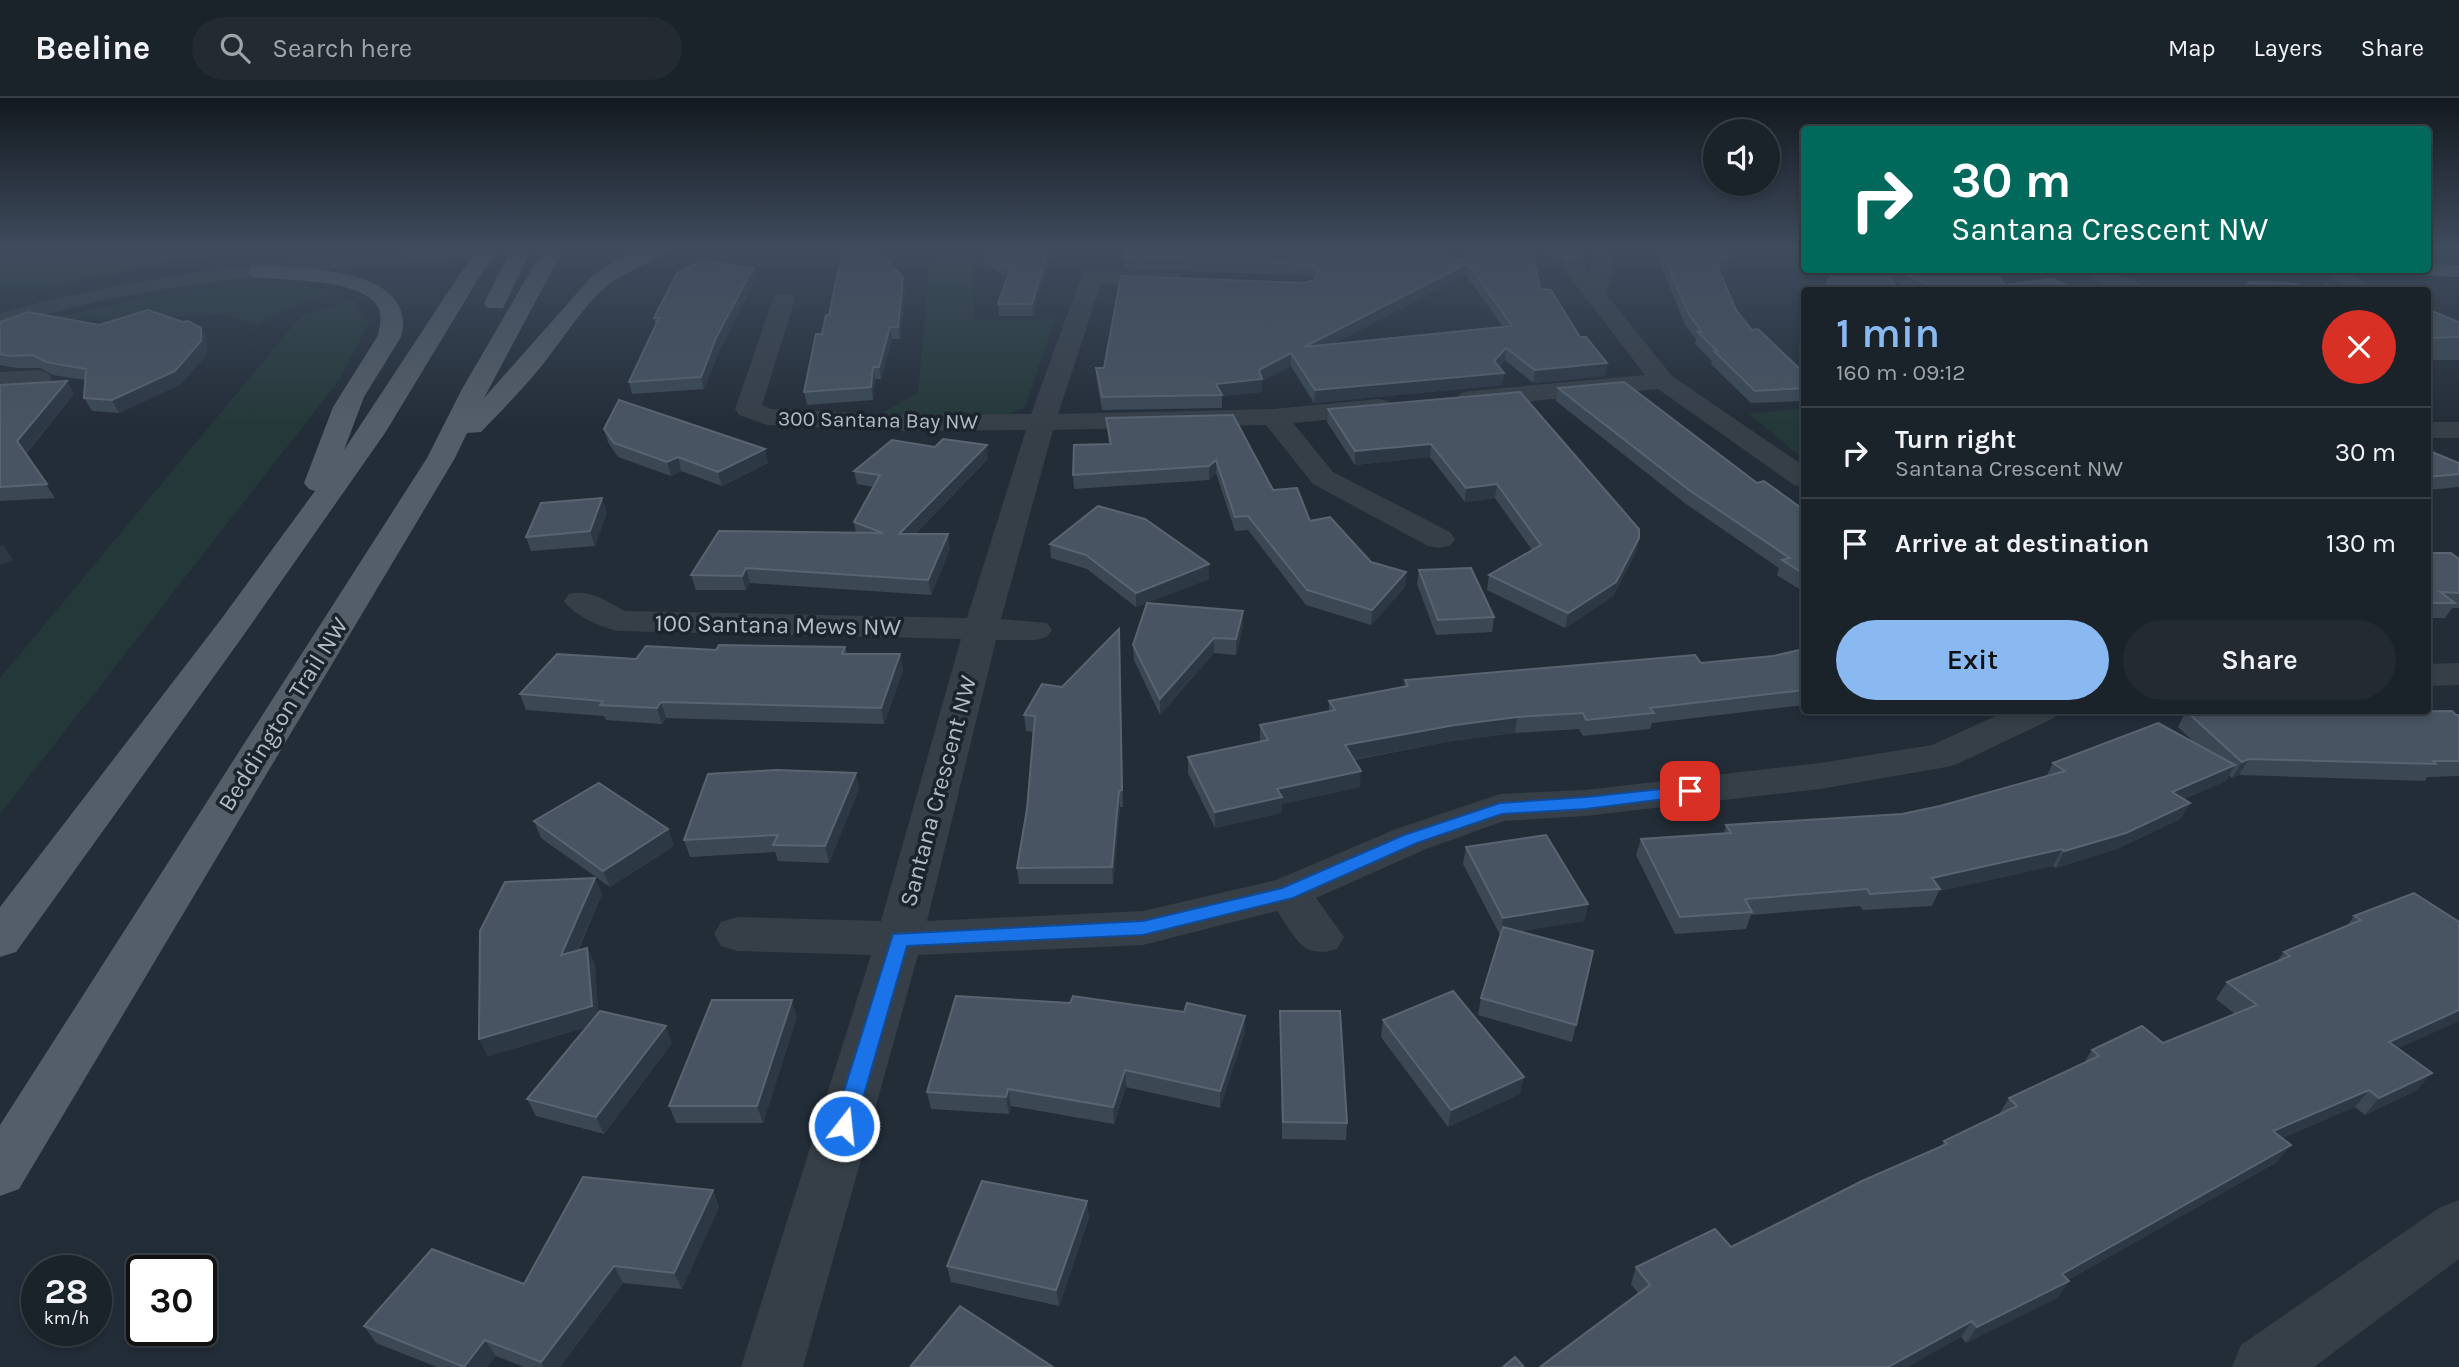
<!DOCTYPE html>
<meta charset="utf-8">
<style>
body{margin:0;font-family:Karla,sans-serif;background:#232a32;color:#f1f3f6;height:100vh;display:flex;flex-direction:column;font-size:26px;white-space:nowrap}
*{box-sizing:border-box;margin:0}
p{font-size:23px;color:#9fa4a8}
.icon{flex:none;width:38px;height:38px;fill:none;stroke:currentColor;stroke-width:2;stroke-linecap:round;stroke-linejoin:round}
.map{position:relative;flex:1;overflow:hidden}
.details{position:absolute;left:1801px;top:189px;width:630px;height:427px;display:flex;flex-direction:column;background:#1a222a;border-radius:7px;box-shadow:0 4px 10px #0003,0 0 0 2px #383f47}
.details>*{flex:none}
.guide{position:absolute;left:1801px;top:28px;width:630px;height:147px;border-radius:7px;box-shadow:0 4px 10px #0003,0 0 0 2px #383f47;background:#00695c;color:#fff;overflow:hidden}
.fabs{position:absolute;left:1703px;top:21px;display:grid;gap:14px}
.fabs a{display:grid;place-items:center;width:77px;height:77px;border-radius:50%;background:#1a222a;box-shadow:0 4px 10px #0003,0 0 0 2px #383f47;font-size:35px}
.speed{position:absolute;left:21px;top:1157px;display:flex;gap:14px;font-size:35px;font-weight:700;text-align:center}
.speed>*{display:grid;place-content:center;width:91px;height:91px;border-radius:50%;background:#1a222a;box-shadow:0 4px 10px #0003,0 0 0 2px #383f47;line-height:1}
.speed small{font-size:18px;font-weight:400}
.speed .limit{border:4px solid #111;border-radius:10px;background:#fff;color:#111}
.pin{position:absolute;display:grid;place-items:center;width:60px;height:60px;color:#fff;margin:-30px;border-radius:14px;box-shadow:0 4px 10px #0006}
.me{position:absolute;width:77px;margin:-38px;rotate:16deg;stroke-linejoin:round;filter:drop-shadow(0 0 5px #0008)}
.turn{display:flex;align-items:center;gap:24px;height:147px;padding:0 35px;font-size:32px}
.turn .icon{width:91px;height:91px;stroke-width:2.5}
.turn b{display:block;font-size:49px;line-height:60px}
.round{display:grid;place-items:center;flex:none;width:74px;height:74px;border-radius:37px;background:#232a32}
.head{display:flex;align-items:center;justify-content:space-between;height:119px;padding:0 35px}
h1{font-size:42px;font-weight:600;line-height:52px;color:#8ab9f1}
.action{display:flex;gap:14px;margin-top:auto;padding:14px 35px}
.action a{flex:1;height:80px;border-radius:42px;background:#8ab9f1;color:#111;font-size:28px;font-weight:600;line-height:80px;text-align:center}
.action a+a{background:#232a32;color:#f1f3f6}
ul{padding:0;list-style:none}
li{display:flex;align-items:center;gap:21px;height:91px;padding:0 35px;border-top:2px solid #383f47}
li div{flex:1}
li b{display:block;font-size:26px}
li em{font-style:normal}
header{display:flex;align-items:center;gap:42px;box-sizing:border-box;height:98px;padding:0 35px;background:#1a222a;border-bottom:2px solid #383f47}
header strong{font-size:33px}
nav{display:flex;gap:38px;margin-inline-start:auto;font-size:24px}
.search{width:490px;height:63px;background:#232a32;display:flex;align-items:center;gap:18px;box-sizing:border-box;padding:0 24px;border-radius:38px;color:#9fa4a8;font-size:26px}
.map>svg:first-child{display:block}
</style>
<header>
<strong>Beeline</strong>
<div class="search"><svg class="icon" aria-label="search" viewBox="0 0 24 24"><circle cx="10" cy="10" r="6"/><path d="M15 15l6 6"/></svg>Search here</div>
<nav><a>Map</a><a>Layers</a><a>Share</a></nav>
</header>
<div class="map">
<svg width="2459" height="1269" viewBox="0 0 2459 1269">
<rect width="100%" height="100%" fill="#232d38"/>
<!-- green -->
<g fill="#253839">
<path d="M0,150H270L153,166L15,196L0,189Z"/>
<path d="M947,150H988L973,162L974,222L1055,221L1025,309L1000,320L880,316L918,295L930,164Z"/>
<path d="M276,186L324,191L332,195L300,205L257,227L222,216L103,222L51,220L171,195Z"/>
<path d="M353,202L369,225L340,281L0,716V580L302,217Z"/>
<path d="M1804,310V361L1749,316Z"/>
</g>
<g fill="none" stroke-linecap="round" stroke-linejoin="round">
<!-- minor -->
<g fill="#363f48" fill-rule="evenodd">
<path d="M443,150H493L495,153L492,157L485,159C363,168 240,176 119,199C79,207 40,219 0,229V215C146,175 293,161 443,150Z"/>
<path d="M1559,150H1579L1590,177L1589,150H1609L1613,174L1606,196L1672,278L1804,368V390L1794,387L1658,291L1470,309L1461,307L1457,301L1461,295L1470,293L1645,277L1565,173Z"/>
<path d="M1092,172L1173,175L1181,177L1184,182L1181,187L1173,189L1101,186L1058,316L1273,311L1379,301L1388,303L1392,309L1388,315L1379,317L1293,325L1333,374L1450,434L1455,441L1450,448L1439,450L1428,448L1313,386L1266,327L1053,332L1001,521L1047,525L1052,532L1047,539L1035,542H996L927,823L1143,813L1276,782L1396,731L1500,696L1585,692L1820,665L1932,647L2009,612H2059L2054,620L1955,667L1941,670L1820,691L1585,718L1504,723L1426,751L1316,800L1344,839L1337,851C1301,862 1296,839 1277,813L1143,847L918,857L803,1269H741L871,857L737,853L721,848L714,836L721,824L737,819L881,823L961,541L618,533C600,529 575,518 564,503L569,496C590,491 606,503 625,513L967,520L1026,332L904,333L767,327L739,317L735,311L773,201L776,196H792L795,201L762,307L771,311L904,317L1031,316L1081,179L1084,174Z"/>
<path d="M2086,172H2109L2143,187L2146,192C2123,194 2101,192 2086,172Z"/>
<path d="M2322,172H2347L2375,192H2350Z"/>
<path d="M39,272L48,275L52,280L48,285L0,290V274Z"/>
<rect x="2427" y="324" width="32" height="16"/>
<path d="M2459,565V587L2427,588V566Z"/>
<path d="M2459,1102V1161L2314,1269H2232L2241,1247L2439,1110Z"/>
</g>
<!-- major -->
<g fill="#545e68" fill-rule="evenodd">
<path d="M477,150H497L385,335L243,538L16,854L0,859V809L219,524L315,393L309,391L304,385L333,309L377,239C380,231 382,219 379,211C367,181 286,182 259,180L251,179L248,174L251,169L259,168C302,169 420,170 401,239L364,299L344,352Z"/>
<path d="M512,150H532L503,210H487L484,205Z"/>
<path d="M544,150H564L484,300L593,177C621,158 639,148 672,150C667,158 622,175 608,187C582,209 564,240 543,266C524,290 502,312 481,334L467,335L455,360L19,1091L0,1098V1027L427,360L462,291Z"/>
<path d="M1543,150H1570L1582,158L1578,162C1567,165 1549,160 1543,150Z"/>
<path d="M2427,166L2459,167V179L2411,177L2408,172H2427Z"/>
</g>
</g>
<!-- wall -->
<g fill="#3b4854" fill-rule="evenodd">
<path d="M1053,150L1033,218H999L998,206L1008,178L985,167L984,156Z"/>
<path d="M1654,150H1724L1728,159L1726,170L1718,169L1736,212L1752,232L1804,275V303L1751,305L1711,266L1712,263L1695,246L1696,241L1685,227Z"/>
<path d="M1125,159L1465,162L1540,191L1580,239L1607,265L1605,278L1533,285L1505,262L1499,269L1504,275L1502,287L1314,305L1291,268L1262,283V294L1222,298V310L1102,312L1097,283L1096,270H1104L1304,185L1314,182L1313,179L1304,177L1125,171ZM1466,177L1503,229L1333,246Z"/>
<path d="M753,170L755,182L719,253L704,291L632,296L629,284L656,227L654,220Z"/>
<path d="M1833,172H1993L2005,187L2078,192H1912L1890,181L1900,192H1825Z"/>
<path d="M905,191L900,241H892L881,281H875L873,302L807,307L804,294L829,217Z"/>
<path d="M2427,211L2459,224V262H2427Z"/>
<path d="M0,224L201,230L207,242V256L181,286L119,315L92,313L84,300L85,282L53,277L40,270H17L0,267Z"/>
<path d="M0,287L74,296L26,356L55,400L0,403Z"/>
<path d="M1558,290L1757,385L1804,412V494L1777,477L1779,470L1686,406L1556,303Z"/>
<path d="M1520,294L1639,440L1636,454L1613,498L1565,530L1487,492L1489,477L1532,452L1495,400L1465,404L1430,359L1355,367L1327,324L1328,311Z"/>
<path d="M1233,317L1273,392L1310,423L1371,464L1406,474L1405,489L1371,527L1306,507L1248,432L1235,433L1216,375L1209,382L1074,391L1073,377L1109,346L1106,320Z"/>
<path d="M604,331L765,351L768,365L722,388L681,373L671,378L618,359L608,344Z"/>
<path d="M2427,352L2459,365V389L2427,392Z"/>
<path d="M988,361L915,436L950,451L931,497L750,485L746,492H696L691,477L856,435L854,424L873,389L857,386L854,373Z"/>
<path d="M607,414L595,448L531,453L526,439Z"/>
<path d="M1050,446L1209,466V481L1136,509L1087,471L1051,460Z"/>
<path d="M2427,455L2459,461V510H2452L2445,520H2427Z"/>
<path d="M1419,472L1494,519L1492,534L1436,537L1417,486Z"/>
<path d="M1243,513V528L1236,557L1214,555L1160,617L1134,562L1133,547Z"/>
<path d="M1119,531L1123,709H1120L1113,786H1019L1017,770L1027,711L1033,634L1026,633L1024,617L1062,589Z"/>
<path d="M845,549L847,556H900L903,572L884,626L666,620L662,626L606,622L604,618L526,612L520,596L636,561L716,552Z"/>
<path d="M1804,551V607L1652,625L1650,631L1583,638L1579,631L1515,635L1452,643L1354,662L1360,689L1282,706L1281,715L1215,730L1188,675V659L1260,644V627L1329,613V603L1404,589L1405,582L1701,565L1773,558Z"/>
<path d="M2304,612H2378L2380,614L2459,617V678L2427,679L2425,683L2239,677L2232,680L2229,677L2226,683L2184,701L2190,705L2180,721L2117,751L2056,770L2053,768L1939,793L1932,808L1863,812L1860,808L1751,817L1746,831L1675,836L1636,757L1641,741L1724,735L1726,727L1902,716L1940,708L2046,679L2053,665L2194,644L2178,629L2186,613L2301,617Z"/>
<path d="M859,691L829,765L778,763L775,754L690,759L684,742Z"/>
<path d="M534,723L668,731L674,748L610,789L541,740Z"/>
<path d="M1466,749L1588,806L1584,823L1520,833L1593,853L1572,944L1478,917L1481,900L1500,837L1463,766Z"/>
<path d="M595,780L602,796L578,853L587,850L595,867L598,915L672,945L604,1036L536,1018L527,1001L587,929L488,958L479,941Z"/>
<path d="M2414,795L2459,923L2398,950L2417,992L2365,1017L2355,1009L2282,1040L2277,1064L2068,1182L2069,1183L2057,1200L1966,1245L1961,1239L1638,1195L1631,1186L1636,1169L1731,1149L1941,1049L1944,1043L1999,1016L2009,1000L2083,966L2092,952L2163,945L2235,916L2216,901L2227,884L2277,863L2284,854L2347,828L2354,818Z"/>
<path d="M1280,913L1347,1025L1346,1042L1282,1041Z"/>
<path d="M797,919L763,1025H676L669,1008Z"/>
<path d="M1383,922L1520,996L1448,1029L1381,939Z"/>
<path d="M1245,934L1220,1010L1126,989L1114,1026L1011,1008L1009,1016L931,1011L927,994Z"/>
<path d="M713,1092L719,1109L682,1191L623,1185L560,1269H524L496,1258L487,1269H437L376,1245L364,1228L524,1186Z"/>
<path d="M1087,1103L1089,1120L1059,1208L951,1184L947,1168Z"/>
</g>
<!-- shaded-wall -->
<g fill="#2c3844">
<path d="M1049,150H1053L1033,218L1032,206Z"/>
<path d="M1468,165L1466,177L1304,261V249Z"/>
<path d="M753,170L755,182L719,253L704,291L701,279L716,240Z"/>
<path d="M903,179L905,191L900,241L898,229Z"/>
<path d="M890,229L892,241L881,281L879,269Z"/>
<path d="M201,230L207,242V256L181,286L119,315L112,302Z"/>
<path d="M1506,250L1505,262L1492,275L1494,263Z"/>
<path d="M1291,255V268L1262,283V294L1222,298L1216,286L1259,272Z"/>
<path d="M1607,265L1605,278L1533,285L1535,272Z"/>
<path d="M873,269L875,281L873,302L871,289Z"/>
<path d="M1504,275L1502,287L1314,305L1315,292Z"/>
<path d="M67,283L74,296L25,356L17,343Z"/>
<path d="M1431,346L1430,359L1355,367V353Z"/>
<path d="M987,347L988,361L901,450L899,436Z"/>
<path d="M765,351L768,365L722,388L718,374Z"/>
<path d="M678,359L681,373L671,378L667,364Z"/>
<path d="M1216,362V375L1209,382V368Z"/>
<path d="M1497,386L1495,400L1465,404L1466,390Z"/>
<path d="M602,400L607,414L595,448L590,433Z"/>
<path d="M948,436L950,451L931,497L928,482Z"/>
<path d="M1639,440L1636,454L1613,498L1565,530L1568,515Z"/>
<path d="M3,447L13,462L0,467V448Z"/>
<path d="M1209,466V481L1136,509V495Z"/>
<path d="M746,470L750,485L746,492L742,478Z"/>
<path d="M1406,474L1405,489L1371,527L1372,512Z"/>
<path d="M1243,513V528L1236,557V541Z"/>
<path d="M1119,531L1120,546L1123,709L1122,692Z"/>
<path d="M1214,540V555L1160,617V601Z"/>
<path d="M900,556L903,572L884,626L881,610Z"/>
<path d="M661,604L666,620L662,626L657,610Z"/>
<path d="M1517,619L1515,635L1452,643L1344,663L1345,647L1455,627Z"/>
<path d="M2249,661L2239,677L2232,680L2242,664Z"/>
<path d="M2235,667L2226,683L2163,710L2172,694Z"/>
<path d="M1361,673L1360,689L1282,706L1281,715L1215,730V714L1277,691Z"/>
<path d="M856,675L859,691L829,765L825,748Z"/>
<path d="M1119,693L1120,709L1113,786L1112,769Z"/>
<path d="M2190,705L2180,721L2117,751L2056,770L2064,753Z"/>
<path d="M668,731L674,748L610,789L603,773Z"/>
<path d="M2062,751L2053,768L1939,793L1940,791L1932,780Z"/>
<path d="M595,780L602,796L568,874L561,857Z"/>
<path d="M1588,806L1584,823L1500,837L1503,820Z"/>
<path d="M587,850L595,867L599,925L488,958L479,941Z"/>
<path d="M792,902L797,919L763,1025L757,1008Z"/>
<path d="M2459,912V923L2375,961L2389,944Z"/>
<path d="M1245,918V934L1220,1010V993Z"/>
<path d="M666,928L672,945L604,1036L596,1019Z"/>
<path d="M1125,972L1126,989L1114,1026L1113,1009Z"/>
<path d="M2432,975L2417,992L2365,1017L2379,1000Z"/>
<path d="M1524,979L1520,996L1448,1029L1451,1012Z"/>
<path d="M1008,991L1011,1008L1009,1016L1006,999Z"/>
<path d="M2369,992L2355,1009L2260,1050L2273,1033Z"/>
<path d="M2291,1047L2277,1064L2050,1192L2062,1176Z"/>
<path d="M713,1092L719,1109L682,1191L674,1175Z"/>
<path d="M1087,1103L1089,1120L1059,1208L1056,1192Z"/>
<path d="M614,1168L623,1185L560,1269H544L541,1264Z"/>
<path d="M2069,1183L2057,1200L1966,1245L1977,1229Z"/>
<path d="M1972,1223L1961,1239L1908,1269H1888Z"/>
<path d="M485,1242L496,1258L487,1269H464Z"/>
</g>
<!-- building -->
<g fill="#485461" stroke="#586470" stroke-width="2" fill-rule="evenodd">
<path d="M843,150H875L903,179L898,229H890L879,269H873L871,289L804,294L816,236H822L826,217H829Z"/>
<path d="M1007,150H1049L1032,206H998L1011,169L984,156Z"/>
<path d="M1127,150H1413L1465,162L1473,150H1532L1540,191L1551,192L1580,239H1586L1607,265L1535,272L1506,250L1494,263L1504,275L1315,292L1291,255L1259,272L1262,281L1216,286L1222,297L1102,299L1096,270H1104L1121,178L1304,185L1315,182L1318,174L1313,168L1304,166L1125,159ZM1468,165L1512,228L1304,249Z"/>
<path d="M1661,150H1724L1728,159L1713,158L1736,212L1752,232L1758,231L1804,275V290L1755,293L1714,253H1717L1698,234H1702L1688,215Z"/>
<path d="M701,163L753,170L716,240L701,279L629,284L659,220H654L677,175Z"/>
<path d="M1833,172H1882L1900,192H1825V190Z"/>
<path d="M1897,172H1993L2005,187L2052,181L2078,192H1939Z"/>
<path d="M2249,184L2286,185L2324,191L2325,187L2353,192H2246Z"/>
<path d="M2427,211L2459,224V239L2427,240Z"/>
<path d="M148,212L183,224L188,223L201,230V243L175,273L112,302L84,300L86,271L46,264L33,257L10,258L0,256V224L28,214L99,227Z"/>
<path d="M67,283L17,343L47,386L0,389V287Z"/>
<path d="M1624,284L1757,385L1764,383L1804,412V476L1782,462L1790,460L1689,392L1558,290Z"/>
<path d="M1520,294L1639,431V440L1616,484L1568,515L1489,477L1541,447L1497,386L1466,390L1431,346L1355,353L1328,311Z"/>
<path d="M619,302L765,351L718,374L678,359L667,364L614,345L604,331Z"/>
<path d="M1233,317L1273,392L1297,390L1310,423L1330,419L1371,464L1406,474L1372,512L1307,492L1248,418L1235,419L1216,362L1209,368L1073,377L1074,347L1111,346L1106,320Z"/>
<path d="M943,341L987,347L899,436H948L928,482L746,470L742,478L691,477L719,433L883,435L854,424L880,377L854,373L892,342L935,349Z"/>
<path d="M2427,352L2459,365V376L2427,379Z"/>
<path d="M602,400L590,433L526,439L541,405Z"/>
<path d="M1098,408L1145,421L1209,466L1136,495L1086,457L1050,446Z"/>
<path d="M2427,455H2451L2459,461V495L2440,494L2455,505H2427Z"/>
<path d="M1471,470L1494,519L1438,522L1419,472Z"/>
<path d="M1147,505L1243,513L1236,541L1214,540L1160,601L1133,547Z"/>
<path d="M1119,531L1122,692L1119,693L1112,769L1017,770L1027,711L1035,618L1024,617L1042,586L1062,589Z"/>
<path d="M719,547L845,549L842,556H900L881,610L661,604L657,610L600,607L603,603L520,596L557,556L636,561L646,548L716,552Z"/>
<path d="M1804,551V592L1650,610L1654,615L1586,622L1583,615L1517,619L1455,627L1345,647L1361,673L1277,691L1282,699L1215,714L1188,659L1268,642L1260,627L1335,612L1329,603L1408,588L1405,582L1695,557L1701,565L1773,558Z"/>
<path d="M2309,612H2378L2380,614L2452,613L2456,617H2459V663H2433L2436,666L2249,661L2242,664L2186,613L2314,617Z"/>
<path d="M2158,625L2235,667L2172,694L2190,705L2126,735L2064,753L2062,751L1932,780L1940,791L1870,796L1867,791L1745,801L1752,814L1680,819L1641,741L1731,735L1726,727L1902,716L1940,708L2065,673L2053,665Z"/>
<path d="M777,672L856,675L825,748L773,747L778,737L684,742L708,676Z"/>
<path d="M599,685L668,731L603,773L534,723Z"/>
<path d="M1546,737L1588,806L1503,820L1466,749Z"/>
<path d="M595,780L561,857L587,850L592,908L479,941L480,833L505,784Z"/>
<path d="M2414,795L2459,824V912L2389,944L2432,975L2379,1000L2369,992L2273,1033L2291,1047L2062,1176L2069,1183L1977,1229L1972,1223L1888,1269H1540L1650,1187L1636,1169L1715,1131L1731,1149L1862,1083L1947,1046L1944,1043L2017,1008L2009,1000L2099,958L2092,952L2142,928L2163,945L2257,907L2227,884L2290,858L2284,854L2361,822L2354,818Z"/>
<path d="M1503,829L1593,853L1576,927L1481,900Z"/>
<path d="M1453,893L1524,979L1451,1012L1383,922Z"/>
<path d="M956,898L1070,905L1073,898L1184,914L1187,905L1245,918L1220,993L1125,972L1113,1009L1008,991L1006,999L927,994Z"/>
<path d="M712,902H792L757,1008H669Z"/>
<path d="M600,913L666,928L596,1019L527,1001Z"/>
<path d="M1280,913H1340L1347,1025L1283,1024Z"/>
<path d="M583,1079L713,1092L674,1175L614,1168L541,1264L485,1242L464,1269L364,1228L432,1151L524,1186Z"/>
<path d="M982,1083L1087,1103L1056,1192L947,1168Z"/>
<path d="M960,1208L1053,1269H910Z"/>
<path d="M1515,1259L1524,1269H1503Z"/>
</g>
<!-- sky -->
<linearGradient id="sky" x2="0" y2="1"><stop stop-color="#13191f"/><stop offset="0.46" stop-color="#3f4c5e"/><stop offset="1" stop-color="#3f4c5e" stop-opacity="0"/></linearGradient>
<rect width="2459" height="327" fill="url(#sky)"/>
<!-- route -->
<path fill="#1a73e8" stroke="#114b97" stroke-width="2" d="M1690,688L1698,693L1696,697L1586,711L1502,716L1417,745L1293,800L1143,837L907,848L855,1028L851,1035L844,1038L836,1035L833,1028L893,836L1143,823L1282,790L1404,737L1500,705L1586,699Z"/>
<g text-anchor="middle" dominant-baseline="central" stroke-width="7" stroke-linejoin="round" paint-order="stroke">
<!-- far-street labels -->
<g font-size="21" fill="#b1bac5" stroke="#1b242d">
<text transform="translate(878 322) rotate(1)">300 Santana Bay NW</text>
</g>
<!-- street labels -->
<g font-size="24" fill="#b1bac5" stroke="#1b242d">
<text transform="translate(778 527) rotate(1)">100 Santana Mews NW</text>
<text transform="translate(283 616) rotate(-58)">Beddington Trail NW</text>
<text transform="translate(938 693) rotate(-75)">Santana Crescent NW</text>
</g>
</g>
</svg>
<div class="fabs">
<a><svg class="icon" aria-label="sound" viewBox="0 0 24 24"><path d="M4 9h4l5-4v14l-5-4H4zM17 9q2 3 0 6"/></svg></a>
</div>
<div class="speed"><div>28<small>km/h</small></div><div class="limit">30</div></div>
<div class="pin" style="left:1690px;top:693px;background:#d93025"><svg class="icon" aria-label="arrive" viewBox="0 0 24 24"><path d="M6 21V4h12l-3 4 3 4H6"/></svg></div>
<svg class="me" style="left:844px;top:1028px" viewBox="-20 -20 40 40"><circle r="17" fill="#1a73e8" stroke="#fff" stroke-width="3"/><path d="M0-11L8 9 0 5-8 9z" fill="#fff"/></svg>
<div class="guide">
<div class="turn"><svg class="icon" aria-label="right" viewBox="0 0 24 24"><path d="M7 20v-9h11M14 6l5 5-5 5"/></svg><div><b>30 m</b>Santana Crescent NW</div></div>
</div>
<section class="details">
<div class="head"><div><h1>1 min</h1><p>160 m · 09:12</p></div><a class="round" style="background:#d93025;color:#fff"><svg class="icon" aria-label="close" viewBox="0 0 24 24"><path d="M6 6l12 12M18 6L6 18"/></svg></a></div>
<ul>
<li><svg class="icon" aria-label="right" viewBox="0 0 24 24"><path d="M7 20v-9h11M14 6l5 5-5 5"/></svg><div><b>Turn right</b><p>Santana Crescent NW</p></div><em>30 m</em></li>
<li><svg class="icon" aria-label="arrive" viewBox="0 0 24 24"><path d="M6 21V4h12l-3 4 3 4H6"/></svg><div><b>Arrive at destination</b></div><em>130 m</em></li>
</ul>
<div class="action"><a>Exit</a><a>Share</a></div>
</section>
</div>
